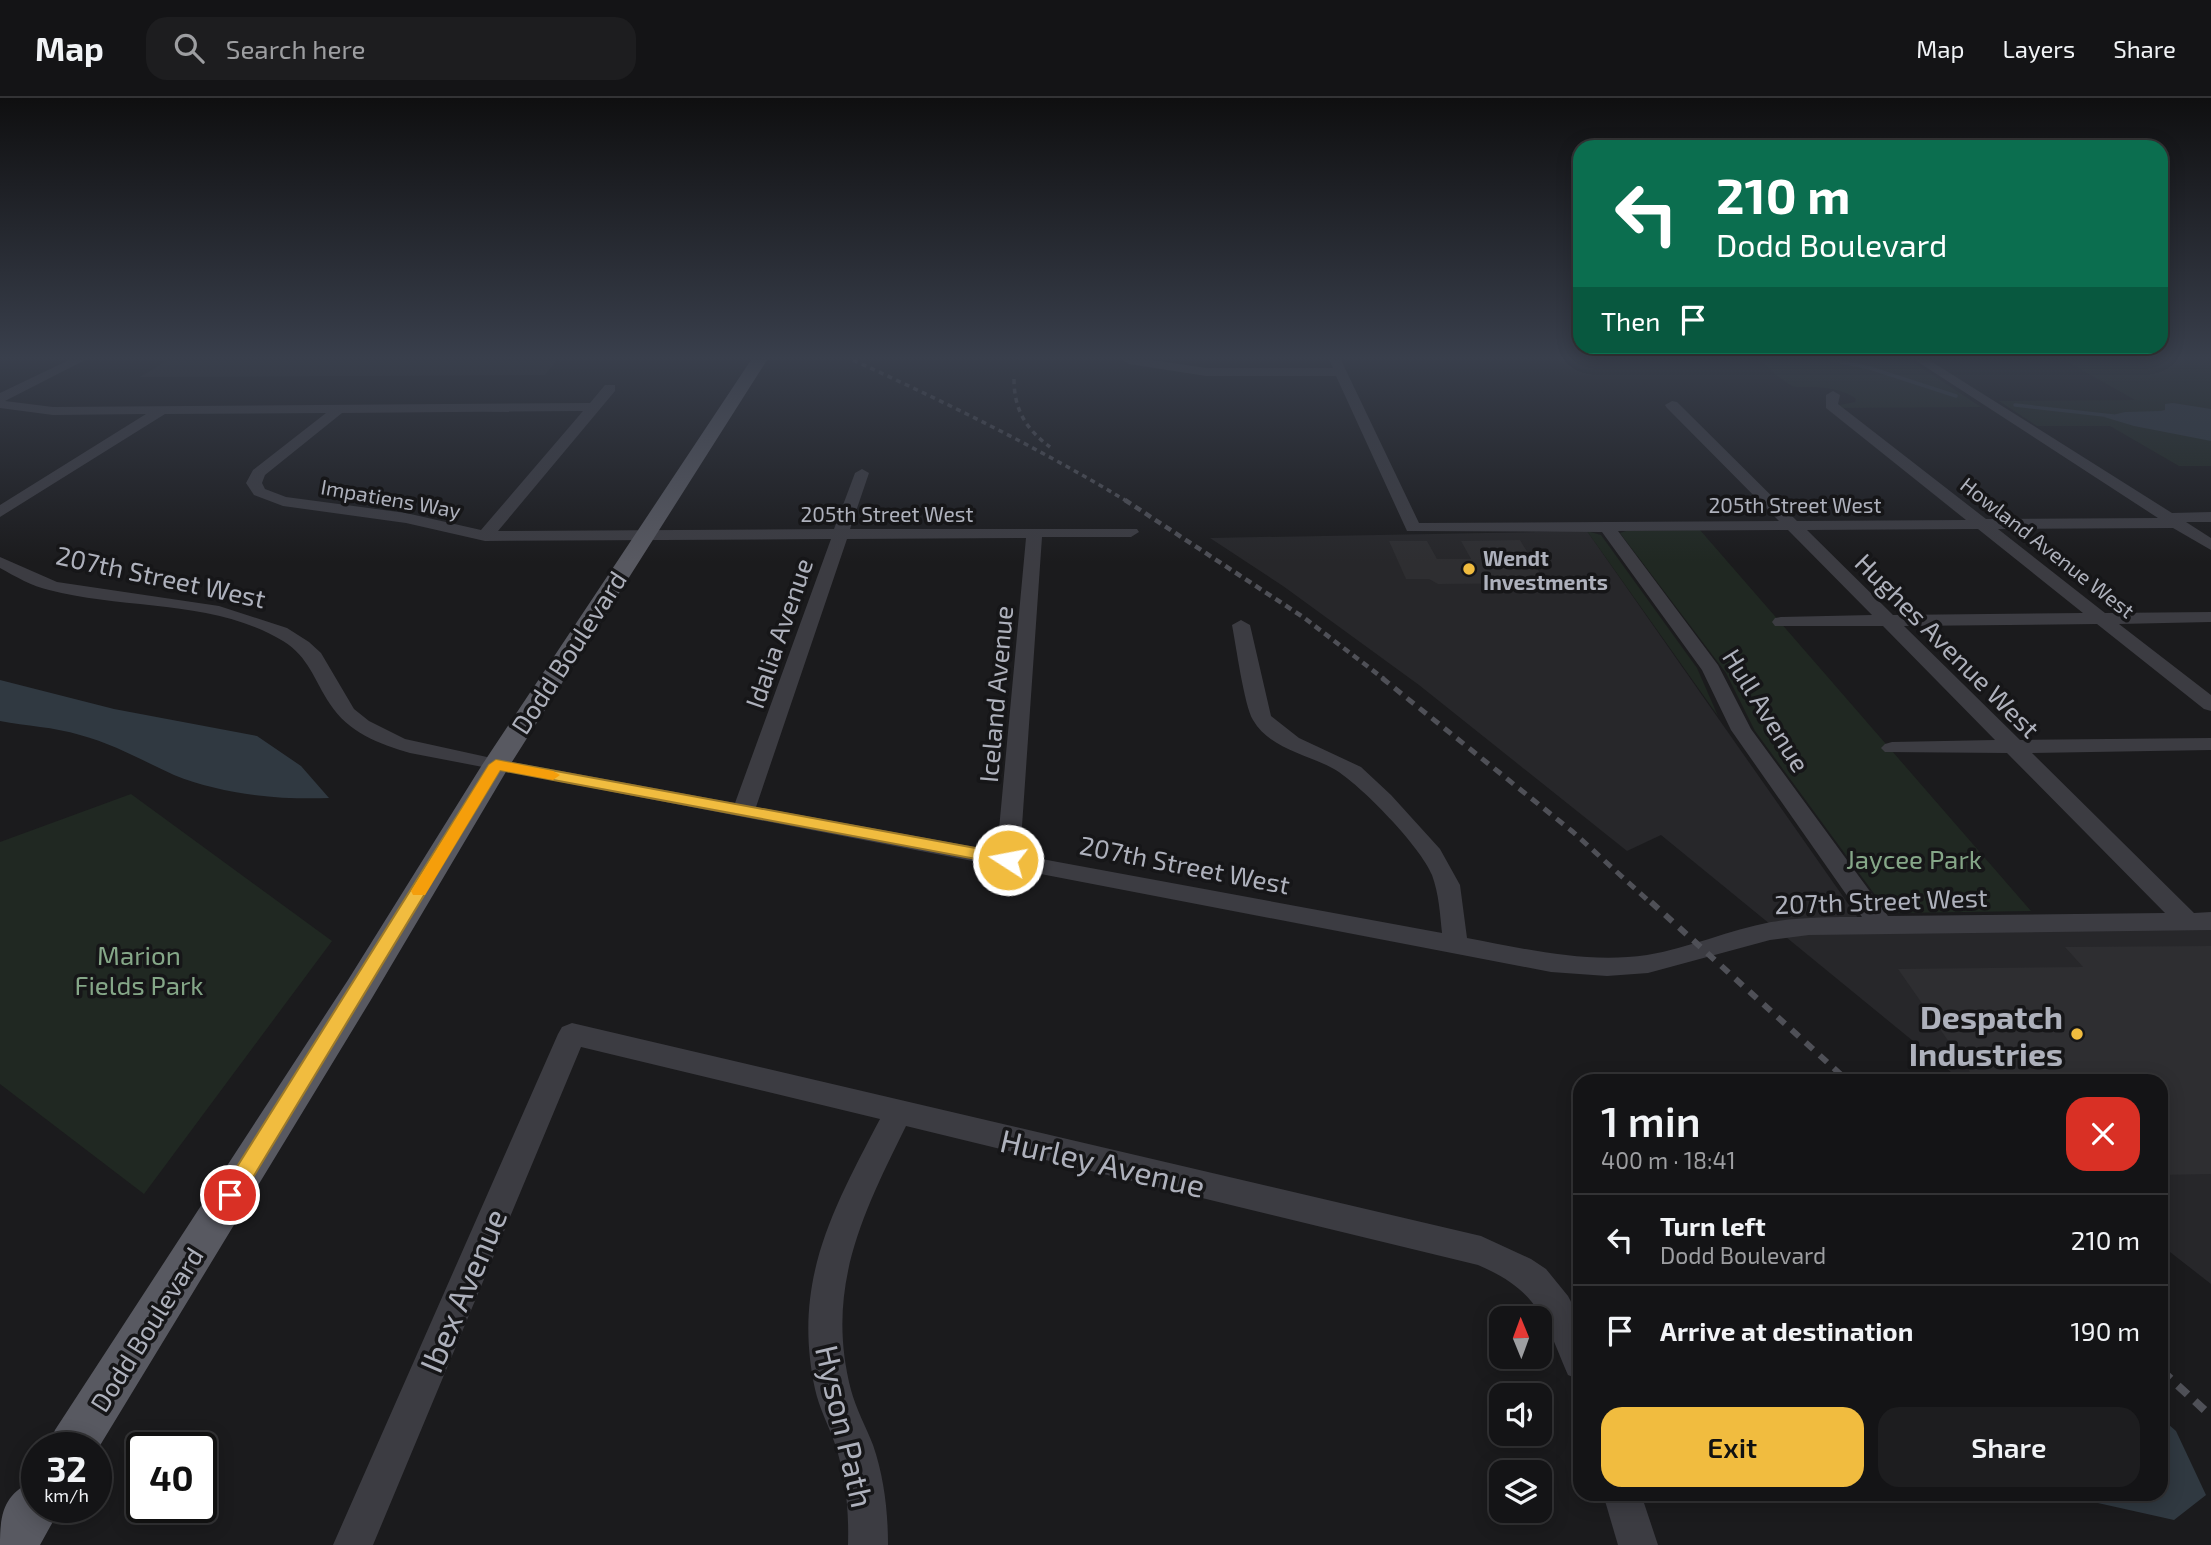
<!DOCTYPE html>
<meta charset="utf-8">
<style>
body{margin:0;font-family:"Exo 2",sans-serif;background:#1d1d1f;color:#f1f3f6;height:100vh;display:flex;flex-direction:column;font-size:26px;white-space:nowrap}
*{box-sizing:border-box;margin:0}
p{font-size:23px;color:#9d9ea1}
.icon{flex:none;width:38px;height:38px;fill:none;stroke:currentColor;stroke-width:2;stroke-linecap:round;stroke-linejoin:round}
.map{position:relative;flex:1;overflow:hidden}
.panel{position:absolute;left:1573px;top:976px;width:595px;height:427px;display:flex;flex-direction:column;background:#141416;border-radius:21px;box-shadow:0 4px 18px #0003,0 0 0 2px #333335}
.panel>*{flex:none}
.banner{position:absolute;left:1573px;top:42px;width:595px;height:214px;border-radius:21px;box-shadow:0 4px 18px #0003,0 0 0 2px #333335;background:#0b6e4f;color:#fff;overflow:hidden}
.needle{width:46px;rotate:359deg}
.buttons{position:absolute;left:1489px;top:1208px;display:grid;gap:14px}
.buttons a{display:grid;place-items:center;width:63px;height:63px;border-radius:14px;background:#141416;box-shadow:0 4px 18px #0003,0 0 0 2px #333335;font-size:35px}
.speed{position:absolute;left:21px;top:1334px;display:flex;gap:14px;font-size:35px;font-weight:700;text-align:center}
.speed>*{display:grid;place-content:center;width:91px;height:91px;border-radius:50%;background:#141416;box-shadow:0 4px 18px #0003,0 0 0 2px #333335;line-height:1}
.speed small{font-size:18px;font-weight:400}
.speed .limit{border:4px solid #111;border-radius:10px;background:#fff;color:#111}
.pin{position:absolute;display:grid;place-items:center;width:60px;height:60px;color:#fff;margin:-30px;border:4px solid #fff;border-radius:50%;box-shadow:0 2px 7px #0007}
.me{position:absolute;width:77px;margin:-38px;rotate:281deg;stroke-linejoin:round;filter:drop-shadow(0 0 5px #0008)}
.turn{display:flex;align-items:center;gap:24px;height:147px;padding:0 28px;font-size:32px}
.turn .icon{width:91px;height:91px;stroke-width:2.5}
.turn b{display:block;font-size:49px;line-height:60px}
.then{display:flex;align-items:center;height:66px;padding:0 28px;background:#0003;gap:14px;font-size:26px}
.round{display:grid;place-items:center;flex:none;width:74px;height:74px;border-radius:21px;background:#1d1d1f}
.summary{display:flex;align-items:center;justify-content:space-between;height:119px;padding:0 28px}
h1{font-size:42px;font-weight:600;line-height:52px}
.cta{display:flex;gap:14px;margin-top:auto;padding:14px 28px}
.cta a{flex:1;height:80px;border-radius:21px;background:#f1bc3f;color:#111;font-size:28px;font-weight:600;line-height:80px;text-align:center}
.cta a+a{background:#1d1d1f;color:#f1f3f6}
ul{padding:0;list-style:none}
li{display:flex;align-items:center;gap:21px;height:91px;padding:0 28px;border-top:2px solid #333335}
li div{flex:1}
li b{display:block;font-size:26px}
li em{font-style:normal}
header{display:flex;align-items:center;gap:42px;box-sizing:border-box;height:98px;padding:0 35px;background:#141416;border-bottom:2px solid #333335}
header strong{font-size:33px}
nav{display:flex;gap:38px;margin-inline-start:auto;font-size:24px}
.search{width:490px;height:63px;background:#1d1d1f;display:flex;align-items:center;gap:18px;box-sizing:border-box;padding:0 24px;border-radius:21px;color:#9d9ea1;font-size:26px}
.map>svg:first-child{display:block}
</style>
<header>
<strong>Map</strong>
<div class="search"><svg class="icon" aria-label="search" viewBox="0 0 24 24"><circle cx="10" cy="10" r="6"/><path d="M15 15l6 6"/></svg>Search here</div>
<nav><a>Map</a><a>Layers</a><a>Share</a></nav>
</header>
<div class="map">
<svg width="2211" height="1447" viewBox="0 0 2211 1447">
<rect width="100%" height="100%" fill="#1b1b1d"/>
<!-- built -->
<g fill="#27272a">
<path d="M168,262H557L545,277L140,279Z"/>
<path d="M1587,433L1863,827L2211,823V1186L2161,1147V984L1962,983L1661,737L1627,753L1419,587L1283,488L1210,440Z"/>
</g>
<!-- green -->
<g fill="#202822">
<path d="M1760,262H1910L1981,309L1841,310L1839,307L1855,304L1856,301C1840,288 1812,289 1797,289C1786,289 1769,269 1760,262Z"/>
<path d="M2064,262H2211V368H2179L2110,328H2037L1999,303L2135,302Z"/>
<path d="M1700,432L2031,813L1900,815L1885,809L1881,805L1755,633L1726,575L1620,435L1626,433Z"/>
<path d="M1587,433L1601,437L1697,570L1718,618Z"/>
<path d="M131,696L332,843L144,1096L0,986V744Z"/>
</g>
<!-- water -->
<g fill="#303941">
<path d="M2173,305L2211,311V343L2134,328L2104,319L2125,314L2161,313L2165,312V306Z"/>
<path d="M0,582L114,611L257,638L301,668L329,700C278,702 221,696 174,677C143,663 114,646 80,637C54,629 26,628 0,623Z"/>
<path d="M2161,1320L2176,1333L2206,1397L2174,1422L2062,1397L2161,1396Z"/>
</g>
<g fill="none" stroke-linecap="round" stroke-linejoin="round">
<!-- stream -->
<g stroke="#303941" stroke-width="3.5">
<path d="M1832,262L1870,270L1956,298"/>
<path d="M2015,307L2113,318"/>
</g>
</g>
<!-- building -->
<g fill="#2e2e31">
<path d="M1520,442L1546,485L1438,486L1429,481H1406L1389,443H1427L1437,461H1471L1461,443Z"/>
<path d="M2211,848V1076L2161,1077V984H1977L1898,871L2083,869L2065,849Z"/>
</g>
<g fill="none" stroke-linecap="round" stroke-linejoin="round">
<!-- minor -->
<g fill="#3c3c42" fill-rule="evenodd">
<path d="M69,262H85L5,303L53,309L590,305L605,287H615V293L498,433L834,431L855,375L862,371L869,375L850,431H1137L1139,434L1131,439H1042L1020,757L1442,835C1440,816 1439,796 1432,777C1421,749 1360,686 1334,671C1307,656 1270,651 1253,622C1244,607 1236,547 1232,527L1241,522L1250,527L1271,618L1299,640L1361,669L1391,697L1440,751L1460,787L1467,840C1526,851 1587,866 1647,857C1689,850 1729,832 1771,824C1801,819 1831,819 1862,819L1731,632L1702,572L1602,434L1407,433L1336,278H1206L1129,266L1123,262H1152L1206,270H1333L1329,262H1341L1419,425L1779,423L1667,310L1665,307L1672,303L1677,304L1797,423L1966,422L1826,310V297L1833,293L1840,297L1838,306L1986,421L2158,420L1915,262H1929L2172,415L2211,414V424H2186L2211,440V452L2173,430L1998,431L2105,515L2211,514V524L2119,526L2211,597V613L2204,611L2097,526L1904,528L2020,642L2211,640V652L2032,655L2194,815L2211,814V832L1809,837L1770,842L1648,875L1607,878L1551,874L410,655C379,646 348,634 330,606C314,582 309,559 283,543C214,501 125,512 49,492C32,488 16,479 0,470V459L57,484L219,508L287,530L309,544L321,555L354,611L369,623L405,641L496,661L735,705L831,441L485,443L406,425L283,408L254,397L246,385L253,372L326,315L165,316L0,419V407L146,316L53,317L0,310V295ZM583,313L481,432L406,415L286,399L265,391L262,385L265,377L342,315ZM1978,431L2083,515L1893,517L1807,432ZM1788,432L1872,517L1781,519L1775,520L1772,524L1775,528H1883L1995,642L1892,644L1885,646L1881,650L1885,654L2007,655L2165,815L1888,818L1751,631L1718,567L1618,433ZM1026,440L997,753L756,709L847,441Z"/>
<path d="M572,925L1481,1138L1531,1161L1546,1171L1568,1198L1580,1221V1282L1568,1277C1544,1221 1539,1193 1478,1167L906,1028C862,1117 825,1191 851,1292C856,1311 866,1329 873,1347C884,1379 888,1413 888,1447H848C849,1413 846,1379 835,1346C829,1328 819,1310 815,1291C792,1184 832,1113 880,1021L581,949L373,1447H333L558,936L562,929Z"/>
<path d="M1603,1396H1641L1658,1447H1618Z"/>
</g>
<!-- major -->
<g fill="#585961" fill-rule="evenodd">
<path d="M751,262H767L510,667L372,900L96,1354V1349H48L55,1332L348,882L482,667Z"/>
<path d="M37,1381V1409H61L40,1447H0C0,1414 4,1395 37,1381Z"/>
</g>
<!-- rail-far4 -->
<g stroke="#4f5057" stroke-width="3.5" stroke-dasharray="5 4.5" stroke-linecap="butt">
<path d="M853,262C947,305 1039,350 1128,404"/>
<path d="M1014,281C1014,312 1026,331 1050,349"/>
</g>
<!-- rail-far3 -->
<path stroke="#4f5057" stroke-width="4.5" stroke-dasharray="7 5" stroke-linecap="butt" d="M1125,402L1303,519L1384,581"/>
<!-- rail-far2 -->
<path stroke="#4f5057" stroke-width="5" stroke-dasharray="9 7" stroke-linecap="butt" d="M1382,580L1573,734L1652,806"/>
<!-- rail-far1 -->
<path stroke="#4f5057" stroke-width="6" stroke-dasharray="10 9" stroke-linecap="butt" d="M1651,804L1849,984"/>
<!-- rail -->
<path stroke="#4f5057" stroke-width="8" stroke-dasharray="13 10" stroke-linecap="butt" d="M2161,1272L2211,1318"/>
</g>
<!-- sky -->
<linearGradient id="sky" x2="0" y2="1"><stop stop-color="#0f0f10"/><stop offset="0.56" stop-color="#393f4c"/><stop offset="1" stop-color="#393f4c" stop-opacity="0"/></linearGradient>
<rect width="2211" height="464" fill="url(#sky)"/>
<!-- route -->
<path fill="#f1bc3f" stroke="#9d7a29" stroke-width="2" d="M496,662L1008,756L1017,762L1008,767L500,672L238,1104L230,1107L223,1104L219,1097L223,1091L489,667Z"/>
<!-- slow -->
<path fill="#f59e0b" d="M496,662L553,673L560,677L553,682L500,672L425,797H413L411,793L489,667Z"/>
<!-- markers -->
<g fill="#f1bc3f" stroke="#161618" stroke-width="2.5">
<circle cx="1469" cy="471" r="7"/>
<circle cx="2077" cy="936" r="7"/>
</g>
<g text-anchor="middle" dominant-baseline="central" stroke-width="7" stroke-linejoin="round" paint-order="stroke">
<!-- far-street labels -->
<g font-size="21" fill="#aeb1bc" stroke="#161618">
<text transform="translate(391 400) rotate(10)">Impatiens Way</text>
<text x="1795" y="406">205th Street West</text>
<text x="887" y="415">205th Street West</text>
<text transform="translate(2048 449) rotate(38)">Howland Avenue West</text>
</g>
<!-- far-poi labels -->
<g font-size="21" font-weight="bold" fill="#aeb1bc" stroke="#161618" text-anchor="start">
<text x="1483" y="459">Wendt<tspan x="1483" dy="24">Investments</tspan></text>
</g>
<!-- street labels -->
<g font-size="26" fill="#aeb1bc" stroke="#161618">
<text transform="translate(161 478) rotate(12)">207th Street West</text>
<text transform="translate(778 535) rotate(-71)">Idalia Avenue</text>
<text transform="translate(1948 547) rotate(45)">Hughes Avenue West</text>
<text transform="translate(568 554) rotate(-57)">Dodd Boulevard</text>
<text transform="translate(995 596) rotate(-85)">Iceland Avenue</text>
<text transform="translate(1767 612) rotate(58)">Hull Avenue</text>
<text transform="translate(1185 766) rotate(11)">207th Street West</text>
<text transform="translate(1881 802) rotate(-2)">207th Street West</text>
<text transform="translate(146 1231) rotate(-58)">Dodd Boulevard</text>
</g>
<!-- park labels -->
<g font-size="26" fill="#85a788" stroke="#161618">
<text x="1914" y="760">Jaycee Park</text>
<text x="139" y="856">Marion<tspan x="139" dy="30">Fields Park</tspan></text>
</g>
<!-- near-poi labels -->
<g font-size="32" font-weight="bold" fill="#aeb1bc" stroke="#161618" text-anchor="end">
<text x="2063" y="918">Despatch<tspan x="2063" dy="37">Industries</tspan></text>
</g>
<!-- near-street labels -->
<g font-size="32" fill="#aeb1bc" stroke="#161618">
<text transform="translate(1103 1064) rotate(13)">Hurley Avenue</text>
<text transform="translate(462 1192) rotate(-67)">Ibex Avenue</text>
<text transform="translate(846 1328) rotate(77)">Hyson Path</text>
</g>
</g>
</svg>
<div class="buttons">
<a><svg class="needle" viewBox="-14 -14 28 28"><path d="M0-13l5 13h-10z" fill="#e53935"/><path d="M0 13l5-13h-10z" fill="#9d9ea1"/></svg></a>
<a><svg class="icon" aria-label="sound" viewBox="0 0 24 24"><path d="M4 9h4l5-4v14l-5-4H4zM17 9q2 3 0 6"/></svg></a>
<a><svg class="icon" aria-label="layers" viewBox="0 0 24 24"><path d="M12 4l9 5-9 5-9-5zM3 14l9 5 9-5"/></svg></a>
</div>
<div class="speed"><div>32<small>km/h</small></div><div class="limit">40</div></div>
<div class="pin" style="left:230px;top:1097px;background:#d93025"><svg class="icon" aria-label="arrive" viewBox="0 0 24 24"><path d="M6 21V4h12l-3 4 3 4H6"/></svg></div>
<svg class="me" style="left:1008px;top:762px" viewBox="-20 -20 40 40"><circle r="17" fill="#f1bc3f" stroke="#fff" stroke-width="3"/><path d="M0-11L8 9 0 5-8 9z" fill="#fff"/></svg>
<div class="banner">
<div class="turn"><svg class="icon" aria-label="left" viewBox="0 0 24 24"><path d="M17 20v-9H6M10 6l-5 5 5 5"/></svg><div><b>210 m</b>Dodd Boulevard</div></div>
<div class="then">Then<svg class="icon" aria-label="arrive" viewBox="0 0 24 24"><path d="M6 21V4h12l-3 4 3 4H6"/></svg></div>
</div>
<section class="panel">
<div class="summary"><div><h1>1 min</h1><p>400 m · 18:41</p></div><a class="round" style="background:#d93025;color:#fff"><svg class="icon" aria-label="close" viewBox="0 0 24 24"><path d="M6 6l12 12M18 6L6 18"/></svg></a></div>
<ul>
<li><svg class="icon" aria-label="left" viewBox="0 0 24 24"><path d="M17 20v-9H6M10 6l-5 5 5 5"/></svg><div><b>Turn left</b><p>Dodd Boulevard</p></div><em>210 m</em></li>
<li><svg class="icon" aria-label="arrive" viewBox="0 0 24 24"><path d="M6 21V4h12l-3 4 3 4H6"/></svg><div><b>Arrive at destination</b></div><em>190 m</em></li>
</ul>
<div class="cta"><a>Exit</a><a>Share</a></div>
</section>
</div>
